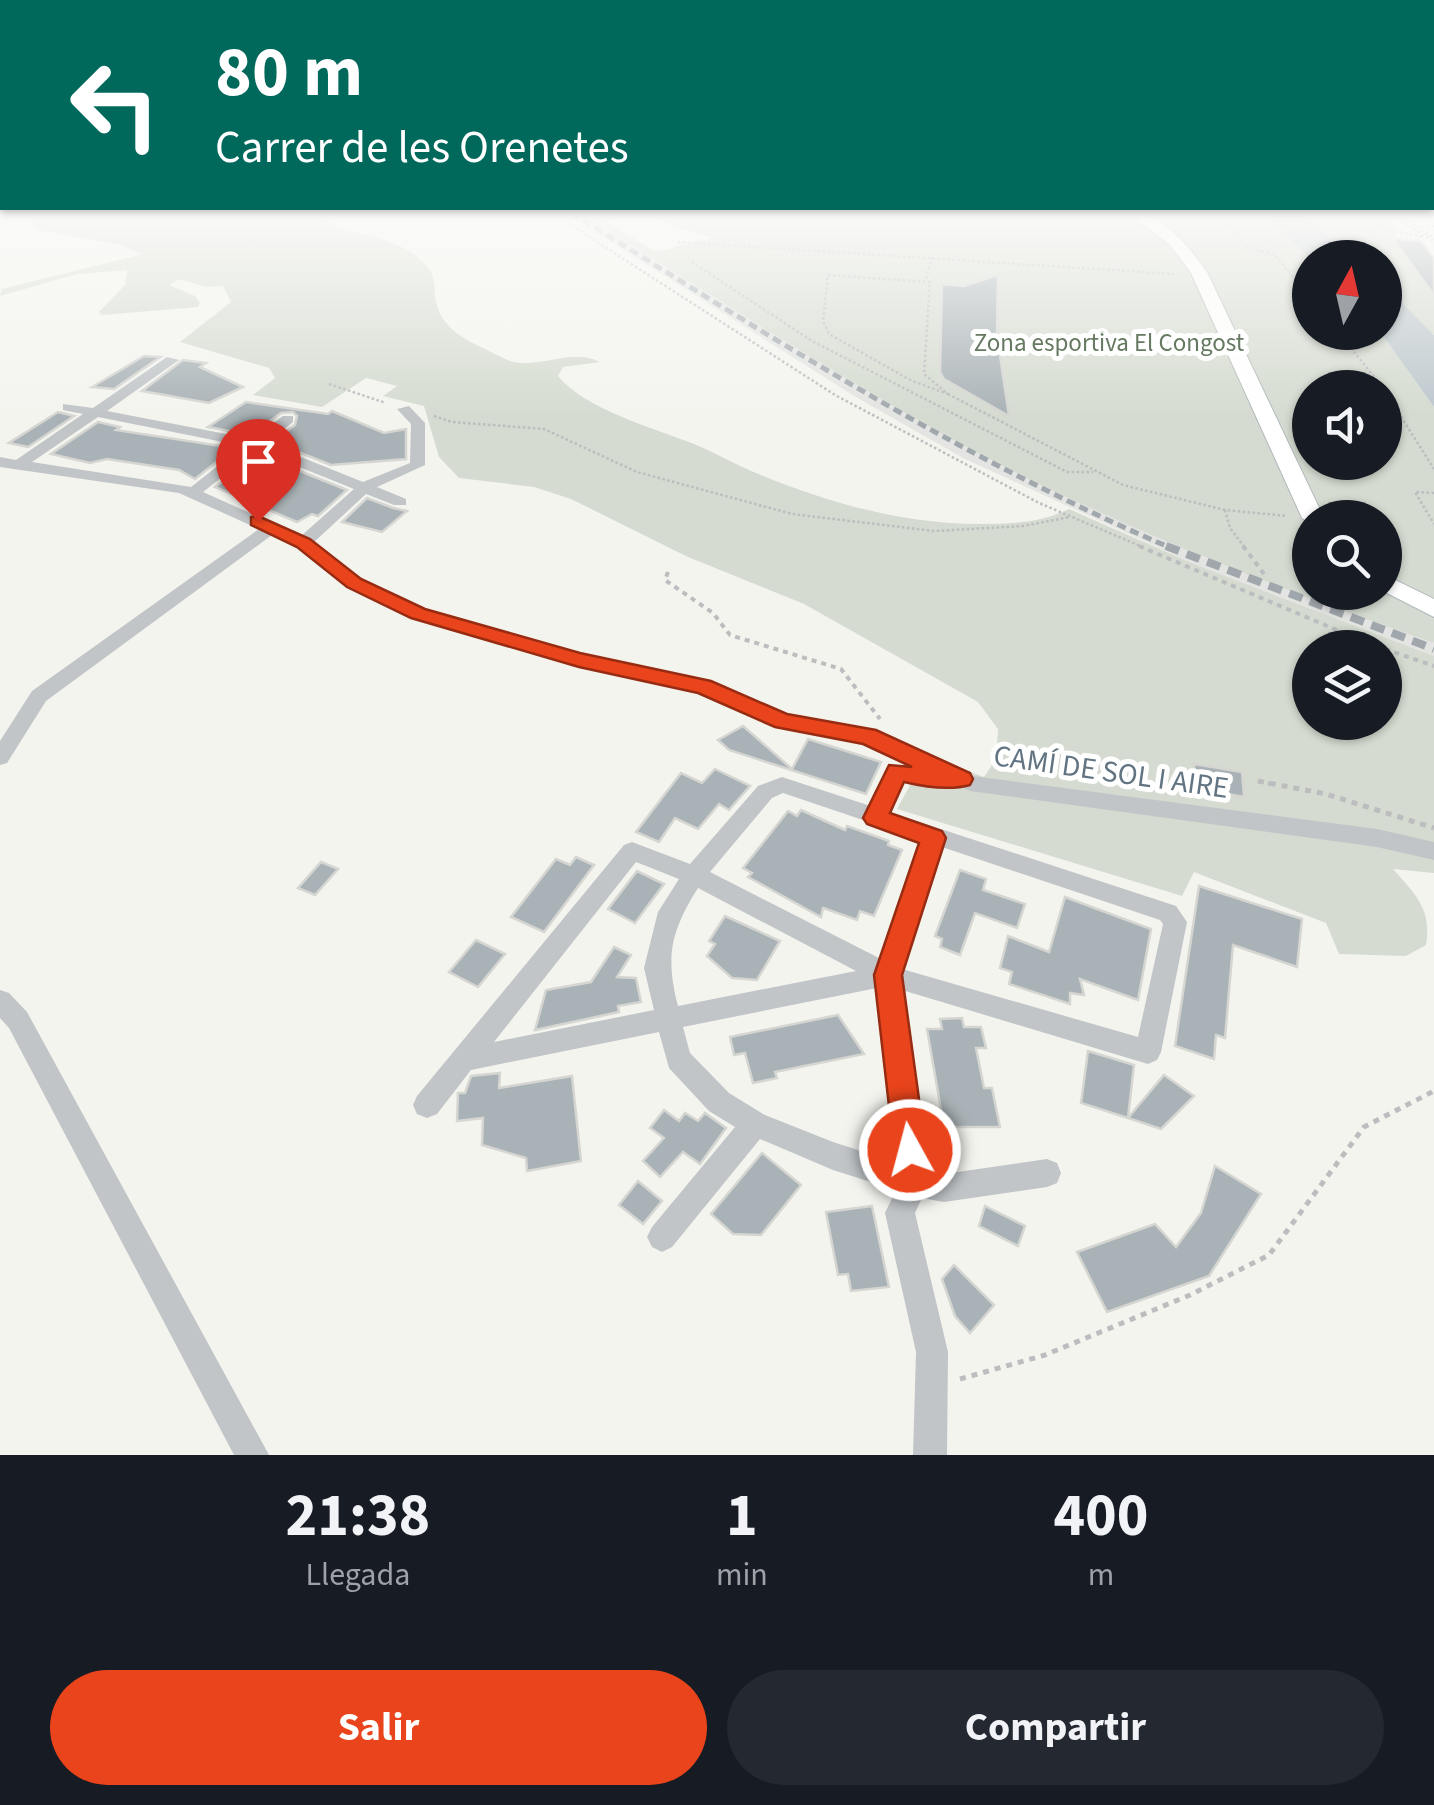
<!DOCTYPE html>
<html lang="es">
<meta charset="utf-8">
<style>
body{margin:0;font-family:"Source Sans 3",sans-serif;background:#242831;color:#f1f3f6;height:100vh;display:flex;flex-direction:column;font-size:38px;white-space:nowrap}
*{box-sizing:border-box;margin:0}
p{font-size:32px;color:#9ea1a6}
.icon{flex:none;width:55px;height:55px;fill:none;stroke:currentColor;stroke-width:2;stroke-linecap:round;stroke-linejoin:round}
.map{position:relative;height:1455px;overflow:hidden}
.panel{display:flex;flex-direction:column;background:#171b24;flex:1}
.panel>*{flex:none}
.hud{position:absolute;left:0px;top:0px;width:1435px;height:210px;box-shadow:0 2px 8px #0004;background:#00695c;color:#fff;overflow:hidden}
.needle{width:65px;rotate:8deg}
.buttons{position:absolute;left:1292px;top:240px;display:grid;gap:20px}
.buttons a{display:grid;place-items:center;width:110px;height:110px;border-radius:50%;background:#171b24;box-shadow:0 2px 8px #0004;font-size:50px}
.pin{position:absolute;display:grid;place-items:center;width:85px;height:85px;color:#fff;margin:-102px -42px;border-radius:50% 50% 50% 0;rotate:-45deg;box-shadow:0 0 10px #0007}
.pin .icon{rotate:45deg}
.me{position:absolute;width:110px;margin:-55px;rotate:353deg;stroke-linejoin:round;filter:drop-shadow(0 0 8px #0008)}
.turn{display:flex;align-items:center;gap:35px;height:210px;padding:0 50px;font-size:45px}
.turn .icon{width:130px;height:130px;stroke-width:2.5}
.turn b{display:block;font-size:70px;line-height:85px}
.eta{display:flex;justify-content:space-evenly;align-items:center;height:170px;text-align:center}
.eta b{font-size:60px;font-weight:700;line-height:70px}
.cta{display:flex;gap:20px;margin-top:auto;padding:20px 50px}
.cta a{flex:1;height:115px;border-radius:60px;background:#e9441b;color:#fff;font-size:40px;font-weight:700;line-height:115px;text-align:center}
.cta a+a{background:#242831;color:#f1f3f6}
.map>svg:first-child{display:block}
</style>
<div class="map">
<svg width="1434" height="1455" viewBox="0 0 1434 1455">
<rect width="100%" height="100%" fill="#f4f4ef"/>
<!-- built -->
<path fill="#e4e5e3" d="M563,212H578L867,391L974,451L1203,557L1434,643V656L1194,564L963,458L854,396Z"/>
<!-- green -->
<g fill="#d5dbd0" fill-rule="evenodd">
<path d="M26,212H205L231,216L242,212C261,212 292,206 311,212C322,216 332,226 345,230C376,238 412,243 431,272C436,281 434,293 436,302C444,335 475,343 503,358C535,374 568,346 600,362L563,367L558,376C586,410 654,428 694,444C713,452 731,462 749,470C822,501 900,524 980,524C1011,524 1040,523 1069,509L1194,564L1434,656V873L1393,869C1416,895 1432,909 1426,945L1406,956L1339,954L1326,923L1194,872L1182,896L897,809L926,756L984,777L996,759L998,729L978,702L804,604L688,557L571,499L534,487L459,478L439,457L424,406L383,396L397,386L366,378L322,407L253,395L275,378L269,368L180,342L231,302L223,286L206,287L180,279L169,285L195,296L200,303L198,307L102,315L99,312L125,285L127,270L77,274L0,296L2,289L143,254L120,245L43,231L35,228ZM1310,648H1385V722H1310Z"/>
<path d="M578,212H592L655,252L713,238L674,227L646,212H1263L1310,259V332L1381,333L1434,407V643C1277,588 1121,528 974,451C838,378 709,293 578,212ZM1310,388H1385V462H1310ZM1310,518H1385V592H1310Z"/>
<path d="M1299,212H1378L1398,230L1394,239L1434,295V335L1385,285V258L1353,257Z"/>
</g>
<!-- water -->
<g fill="#bcc7cc">
<path d="M1263,212H1299L1353,257L1310,259Z"/>
<path d="M1385,285L1434,335V407L1381,333L1385,332Z"/>
</g>
<!-- building -->
<g fill="#a9b2b6" stroke="#d5d5d2" stroke-width="2.5">
<path d="M1393,239L1421,241L1434,258V295Z"/>
<path d="M998,275L997,335L1009,416L944,379L940,372L942,284L964,286Z"/>
<path d="M144,356L160,357L114,389L92,387Z"/>
<path d="M183,360L206,363L200,367L243,387L209,403L142,391Z"/>
<path d="M246,402L328,414L332,411L384,433L406,429V459L331,465L273,442L295,425L297,416L293,412L281,413L251,435L208,427Z"/>
<path d="M58,412L74,416L28,447L9,443Z"/>
<path d="M98,422L120,427L116,430L234,448L195,479L179,470L107,459L90,463L51,454Z"/>
<path d="M258,454L347,490L318,516L312,514L297,522L215,487Z"/>
<path d="M367,498L393,508L407,511L382,532L342,522Z"/>
<path d="M743,726L792,769L808,739L881,762L866,794L729,750L718,740Z"/>
<path d="M1194,764L1242,772L1244,797L1195,788Z"/>
<path d="M715,769L750,786L729,810L719,804L698,829L675,818L659,842L636,832L681,773L702,783Z"/>
<path d="M801,810L845,830L847,826L889,841L888,845L902,850L874,916L860,911L857,920L823,908L821,917L748,877L752,873L743,868L788,811L797,816Z"/>
<path d="M576,857L594,865L544,932L511,917L556,859L570,865Z"/>
<path d="M321,862L338,869L315,895L298,888Z"/>
<path d="M960,870L986,879L983,890L1025,904L1017,928L975,913L960,955L940,947L942,939L935,936Z"/>
<path d="M637,871L664,884L635,923L608,909Z"/>
<path d="M1199,886L1302,919L1297,967L1233,945L1225,1038L1216,1035L1214,1059L1175,1046Z"/>
<path d="M1065,897L1151,929L1138,1000L1080,979L1084,995L1070,993V1004L1009,984L1012,972L1000,968L1008,936L1049,952Z"/>
<path d="M725,916L780,941L757,980L732,978L707,956L715,944L709,941Z"/>
<path d="M476,940L505,954L478,987L449,972Z"/>
<path d="M614,947L631,955L617,977L636,978L641,1002L618,1006L619,1012L535,1030L546,990L591,982Z"/>
<path d="M838,1015L864,1054L775,1072L777,1078L753,1083L745,1053L734,1055L730,1037Z"/>
<path d="M962,1018L964,1027H981L986,1048H976L984,1088H992L1000,1127H944L927,1029H942L940,1019Z"/>
<path d="M1088,1051L1134,1065L1128,1118L1081,1103Z"/>
<path d="M500,1073L499,1088L572,1076L581,1161L527,1171L526,1158L482,1145L483,1118L457,1121L458,1093H465L471,1076Z"/>
<path d="M1164,1075L1194,1096L1161,1129L1128,1118Z"/>
<path d="M664,1110L679,1121L685,1113L698,1121L705,1113L726,1128L700,1164L683,1152L660,1177L643,1161L664,1138L650,1128Z"/>
<path d="M762,1153L801,1185L761,1235L733,1234L711,1214Z"/>
<path d="M1215,1166L1261,1194L1209,1276L1107,1312L1077,1252L1155,1224L1176,1247L1201,1213Z"/>
<path d="M638,1181L662,1201L643,1224L619,1205Z"/>
<path d="M872,1206L889,1287L851,1291L848,1274L838,1275L826,1212Z"/>
<path d="M985,1206L1025,1226L1018,1246L979,1226Z"/>
<path d="M954,1265L994,1305L970,1333L955,1316L942,1279Z"/>
</g>
<g fill="none" stroke-linecap="round" stroke-linejoin="round">
<!-- secondary casing -->
<g stroke="#b3b9bd" stroke-width="2">
<g id="secondary">
<path d="M1128,212C1162,212 1188,246 1207,272L1324,518H1310V524L1302,518L1191,273L1170,245Z"/>
<path d="M1385,575L1434,599V617L1385,592Z"/>
</g>
</g>
<!-- path-far2 -->
<g stroke="#bbbdbf" stroke-width="2.5" stroke-dasharray="2.5 2.5" stroke-linecap="butt">
<path d="M1221,212L1235,227L1244,246L1275,255L1310,297"/>
<path d="M1361,212L1385,229L1424,237"/>
<path d="M1389,212L1434,242"/>
<path d="M1397,212L1434,239"/>
<path d="M555,215L835,395L1039,503L1145,548"/>
<path d="M1417,227L1434,226"/>
<path d="M678,242L1174,274"/>
<path d="M692,262L812,341L1067,472H1093"/>
<path d="M828,275L930,282L924,374L948,394L912,381L829,334L823,321Z"/>
<path d="M926,279L932,256"/>
<path d="M1338,332L1383,388"/>
<path d="M329,384L386,403"/>
<path d="M1385,391L1434,469"/>
<path d="M948,394L1123,485L1225,510L1287,516"/>
<path d="M434,416L452,422L544,429L637,472L792,514L934,531L1023,526L1070,517"/>
<path d="M1434,493L1415,492L1434,524"/>
<path d="M1225,510L1230,528L1245,548"/>
</g>
<!-- path-far1 -->
<g stroke="#bbbdbf" stroke-width="4" stroke-dasharray="5 5" stroke-linecap="butt">
<path d="M1139,546L1379,648"/>
<path d="M1243,546L1267,578"/>
<path d="M668,572L665,580L713,613L730,635L841,669L880,719"/>
<path d="M1385,649L1434,666"/>
<path d="M1258,781L1271,784"/>
</g>
<!-- path -->
<g stroke="#bbbdbf" stroke-width="5" stroke-dasharray="6 6" stroke-linecap="butt">
<path d="M1258,781L1326,794L1434,828"/>
<path d="M960,1379L1045,1355L1190,1295L1269,1255L1364,1127L1434,1091"/>
</g>
<!-- lane-far1 -->
<path stroke="#c1c5c8" stroke-width="9" d="M891,784L897,771L925,778L954,779"/>
<!-- lane -->
<path stroke="#c1c5c8" stroke-width="11" d="M875,817L892,781"/>
<!-- street -->
<g fill="#c1c5c8" fill-rule="evenodd">
<path d="M167,357L179,360L107,411L252,439L283,416H293V422L266,443L363,482L410,463L411,424L397,409L409,406L425,423V465L377,487L406,499V505H394L366,494L313,543L360,579L424,610L579,653L710,682L787,715L875,731L973,776L1377,829L1434,842V860L1377,847L970,791L864,742L783,728L698,692L579,665L412,618L348,587L297,547L272,535L46,701L7,763L0,765V741L32,691L259,529L179,493L0,467V457L16,460L83,414L63,410V404L93,408ZM98,417L243,446L191,487L32,462ZM257,450L354,489L301,536L203,492Z"/>
<path d="M782,777L1176,906L1187,922L1161,1052L1157,1060L1148,1064L902,990L927,1170L944,1174L1047,1159L1057,1163L1061,1173L1057,1183L1047,1187L944,1202L922,1198L915,1213L948,1352L947,1455H913L916,1352L885,1213L896,1190L833,1170L760,1139L672,1247L662,1252L652,1247L647,1237L652,1227L735,1127L709,1111L669,1068L659,1032L471,1070L437,1114L427,1118L417,1114L413,1105L417,1096L624,845L632,842L690,864L758,786ZM783,793L922,840L881,959L710,872L772,798ZM942,847L1160,920L1163,924L1138,1037L902,969ZM636,862L679,879L658,912L644,968L654,1010L494,1042ZM698,888L856,971L678,1006C665,956 671,931 698,888ZM877,988L898,1163L833,1142L765,1115L729,1093L690,1053L683,1027Z"/>
<path d="M0,990L9,993L27,1012L269,1455H234L9,1028L0,1018Z"/>
</g>
<!-- secondary -->
<use href="#secondary" fill="#fff" fill-rule="evenodd"/>
<!-- rail-far1 -->
<path stroke="#a1a8ad" stroke-width="5" stroke-dasharray="9 5" stroke-linecap="butt" d="M571,212C766,335 958,457 1171,548"/>
<!-- rail -->
<path stroke="#a1a8ad" stroke-width="8" stroke-dasharray="14 8" stroke-linecap="butt" d="M1166,546L1434,649"/>
</g>
<!-- sky -->
<linearGradient id="sky" x2="0" y2="1"><stop stop-color="#96bcdd"/><stop offset="0.51" stop-color="#fafaf8"/><stop offset="1" stop-color="#fafaf8" stop-opacity="0"/></linearGradient>
<rect width="1434" height="416" fill="url(#sky)"/>
<!-- route -->
<path fill="#e9441b" stroke="#972c12" stroke-width="2.5" d="M258,516L310,539L361,579L425,609L580,653L711,681L787,714L876,730L970,773L973,779L970,785C949,791 925,787 904,782L890,813L942,831L946,838L902,975L926,1150L921,1161L910,1165L899,1161L894,1150L874,975L919,843L867,824L863,818L889,765L912,767L863,744L775,727L698,693L579,667L411,618L347,587L297,547L251,525V517Z"/>
<g text-anchor="middle" dominant-baseline="central" stroke-width="10" stroke-linejoin="round" paint-order="stroke">
<!-- far-park labels -->
<g font-size="25" fill="#667961" stroke="#fff">
<text x="1109" y="343">Zona esportiva El Congost</text>
</g>
<!-- street labels -->
<g font-size="30" fill="#627482" stroke="#fff">
<text transform="translate(1111 772) rotate(8)">CAMÍ DE SOL I AIRE</text>
</g>
</g>
</svg>
<div class="buttons">
<a><svg class="needle" viewBox="-14 -14 28 28"><path d="M0-13l5 13h-10z" fill="#e53935"/><path d="M0 13l5-13h-10z" fill="#9ea1a6"/></svg></a>
<a><svg class="icon" aria-label="sound" viewBox="0 0 24 24"><path d="M4 9h4l5-4v14l-5-4H4zM17 9q2 3 0 6"/></svg></a>
<a><svg class="icon" aria-label="search" viewBox="0 0 24 24"><circle cx="10" cy="10" r="6"/><path d="M15 15l6 6"/></svg></a>
<a><svg class="icon" aria-label="layers" viewBox="0 0 24 24"><path d="M12 4l9 5-9 5-9-5zM3 14l9 5 9-5"/></svg></a>
</div>
<div class="pin" style="left:258px;top:521px;background:#d93025"><svg class="icon" aria-label="arrive" viewBox="0 0 24 24"><path d="M6 21V4h12l-3 4 3 4H6"/></svg></div>
<svg class="me" style="left:910px;top:1150px" viewBox="-20 -20 40 40"><circle r="17" fill="#e9441b" stroke="#fff" stroke-width="3"/><path d="M0-11L8 9 0 5-8 9z" fill="#fff"/></svg>
<div class="hud">
<div class="turn"><svg class="icon" aria-label="left" viewBox="0 0 24 24"><path d="M17 20v-9H6M10 6l-5 5 5 5"/></svg><div><b>80 m</b>Carrer de les Orenetes</div></div>
</div>
</div>
<section class="panel">
<div class="eta">
<div><b>21:38</b><p>Llegada</p></div>
<div><b>1</b><p>min</p></div>
<div><b>400</b><p>m</p></div>
</div>
<div class="cta"><a>Salir</a><a>Compartir</a></div>
</section>
